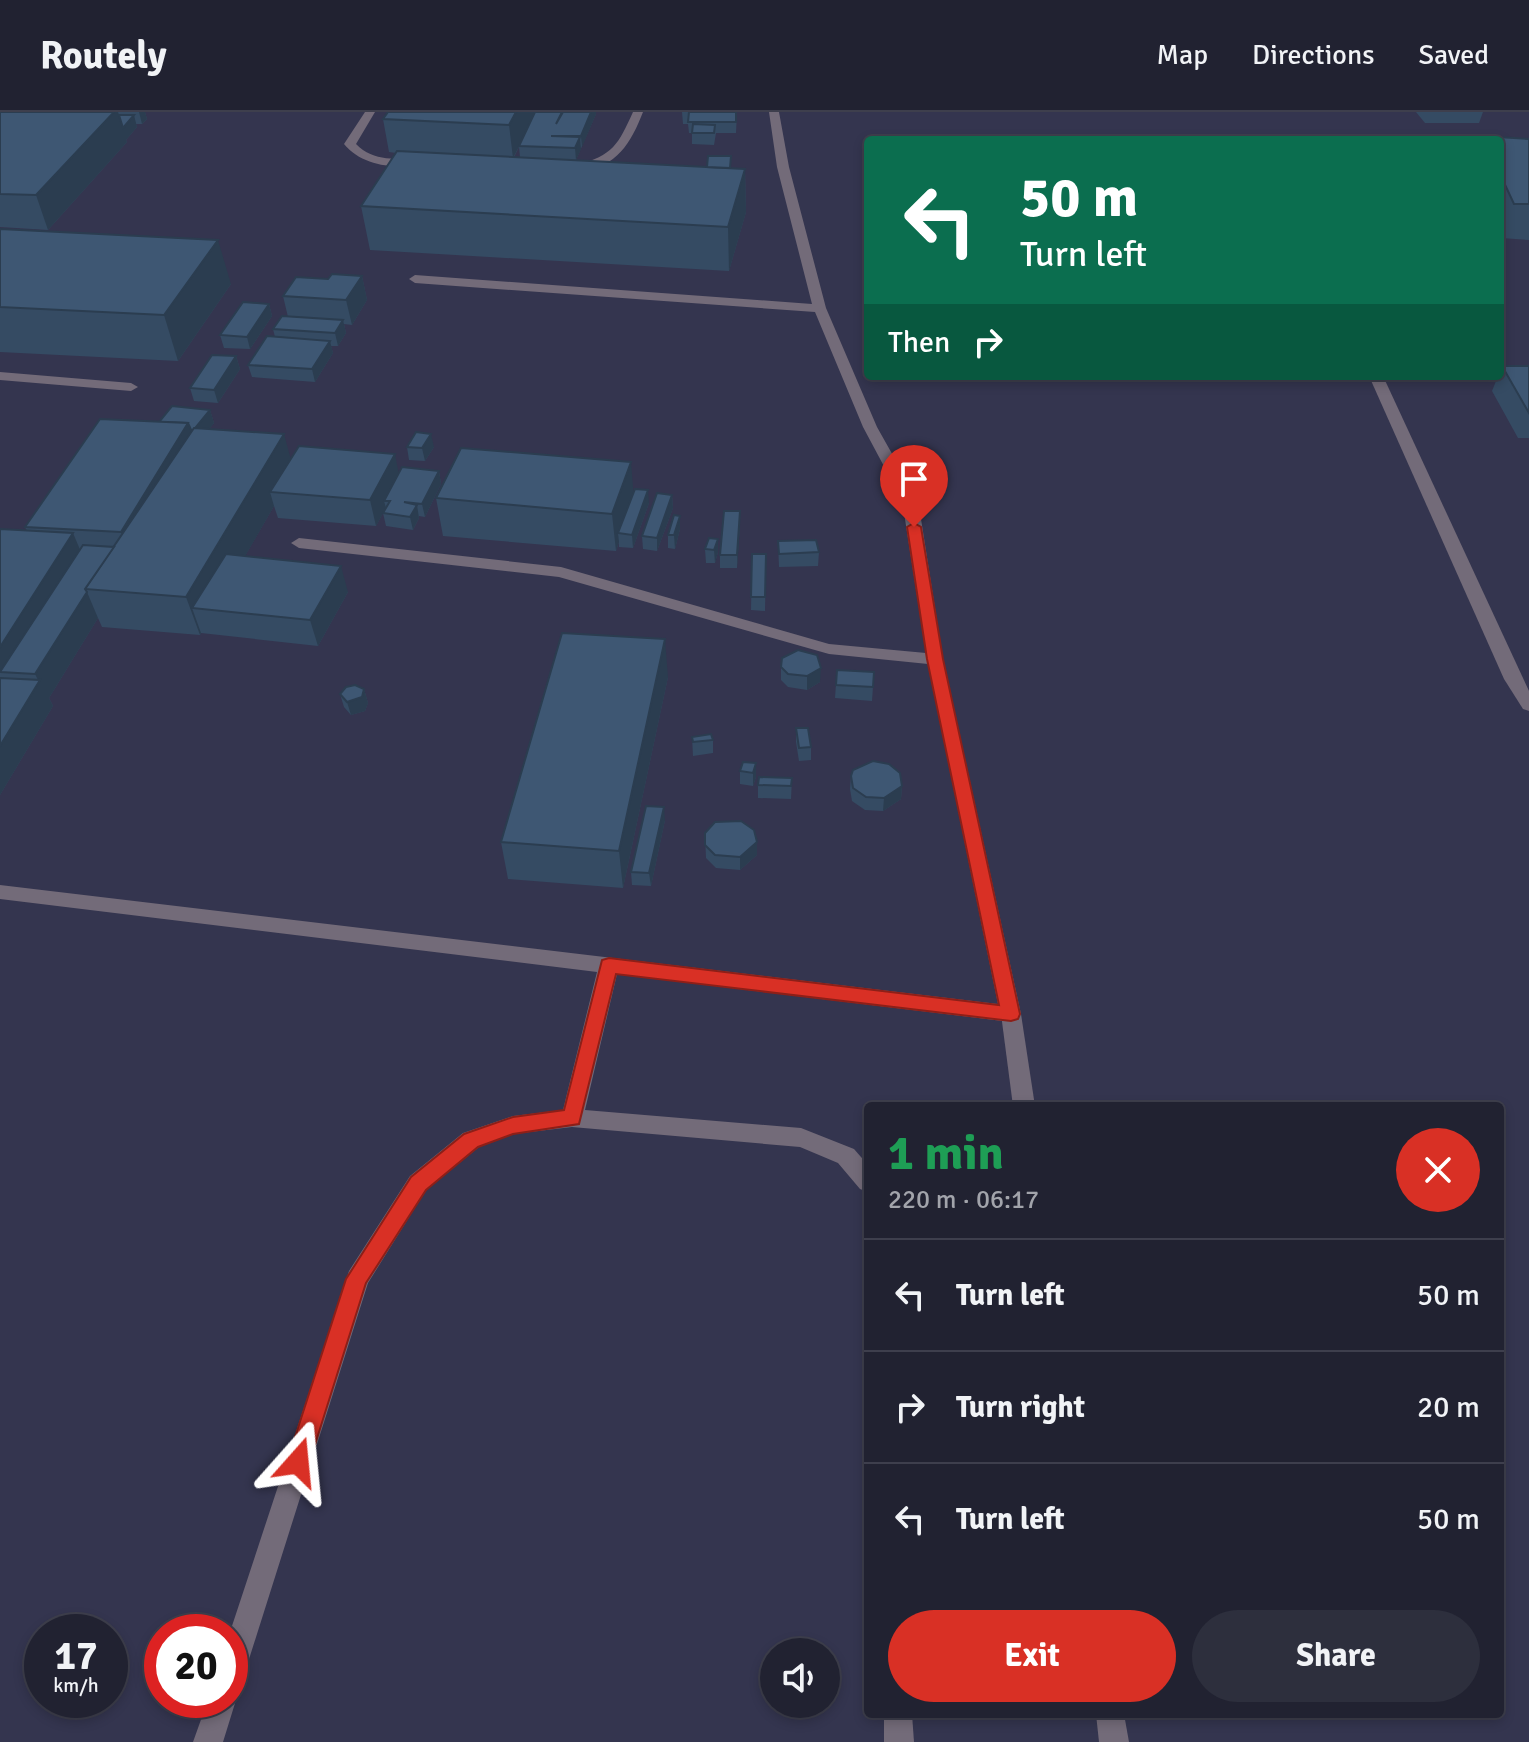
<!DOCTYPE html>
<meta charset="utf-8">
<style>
body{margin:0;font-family:Signika,sans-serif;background:#2d2f3d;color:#f1f3f6;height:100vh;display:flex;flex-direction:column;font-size:30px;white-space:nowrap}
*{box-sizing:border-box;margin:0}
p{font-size:26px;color:#a2a4ab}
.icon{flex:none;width:44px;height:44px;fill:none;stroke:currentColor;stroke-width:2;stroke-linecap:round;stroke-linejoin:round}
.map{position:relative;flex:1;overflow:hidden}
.side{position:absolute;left:864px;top:990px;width:640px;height:616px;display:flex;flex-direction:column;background:#212231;border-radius:8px;box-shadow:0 4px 12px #0003,0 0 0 2px #3e3f4d}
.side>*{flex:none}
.top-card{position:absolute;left:864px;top:24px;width:640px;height:244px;border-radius:8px;box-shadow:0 4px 12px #0003,0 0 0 2px #3e3f4d;background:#0b6e4f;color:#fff;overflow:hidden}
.tools{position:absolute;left:760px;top:1526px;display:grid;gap:16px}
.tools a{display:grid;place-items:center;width:80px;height:80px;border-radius:50%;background:#212231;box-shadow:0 4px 12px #0003,0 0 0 2px #3e3f4d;font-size:40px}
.speed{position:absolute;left:24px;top:1502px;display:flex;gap:16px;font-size:40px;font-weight:700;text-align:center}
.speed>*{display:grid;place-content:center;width:104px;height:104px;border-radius:50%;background:#212231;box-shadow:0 4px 12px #0003,0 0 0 2px #3e3f4d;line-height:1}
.speed small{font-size:20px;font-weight:400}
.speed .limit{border:12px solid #d22;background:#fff;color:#111}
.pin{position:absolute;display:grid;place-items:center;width:68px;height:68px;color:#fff;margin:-82px -34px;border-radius:50% 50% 50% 0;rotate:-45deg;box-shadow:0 0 8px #0007}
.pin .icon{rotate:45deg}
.me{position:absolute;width:88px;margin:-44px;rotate:18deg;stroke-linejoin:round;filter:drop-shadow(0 0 6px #0008)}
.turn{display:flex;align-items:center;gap:28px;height:168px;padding:0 24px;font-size:36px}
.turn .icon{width:104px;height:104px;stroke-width:2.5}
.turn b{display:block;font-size:56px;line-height:68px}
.then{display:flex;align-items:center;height:76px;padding:0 24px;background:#0003;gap:16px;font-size:30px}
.round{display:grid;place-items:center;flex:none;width:84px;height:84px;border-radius:42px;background:#2d2f3d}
.summary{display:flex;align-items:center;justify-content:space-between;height:136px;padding:0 24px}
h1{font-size:48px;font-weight:700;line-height:60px;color:#1e9e55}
.button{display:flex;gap:16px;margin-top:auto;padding:16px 24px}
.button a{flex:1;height:92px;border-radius:48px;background:#d93025;color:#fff;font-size:32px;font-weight:700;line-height:92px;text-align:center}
.button a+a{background:#2d2f3d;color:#f1f3f6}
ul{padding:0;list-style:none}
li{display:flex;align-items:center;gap:24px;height:112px;padding:0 24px;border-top:2px solid #3e3f4d}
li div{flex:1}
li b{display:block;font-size:30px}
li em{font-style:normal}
header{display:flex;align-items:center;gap:48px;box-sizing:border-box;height:112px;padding:0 40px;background:#212231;border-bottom:2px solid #3e3f4d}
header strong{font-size:38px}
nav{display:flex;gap:44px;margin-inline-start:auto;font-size:28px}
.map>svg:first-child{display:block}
</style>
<header>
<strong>Routely</strong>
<nav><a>Map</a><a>Directions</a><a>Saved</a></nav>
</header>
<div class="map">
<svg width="1529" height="1630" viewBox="0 0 1529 1630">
<rect width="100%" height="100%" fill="#2c2d41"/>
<!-- built -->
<path fill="#34354f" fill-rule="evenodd" d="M0,0H1529V1630H0ZM868,28H1500V264H868ZM868,994H1500V1602H868ZM42,1520H110V1588H42ZM162,1520H230V1588H162ZM774,1540H826V1592H774Z"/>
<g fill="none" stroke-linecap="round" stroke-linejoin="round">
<!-- lane -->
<g fill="#736b79" fill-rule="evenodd">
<path d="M365,0H375L356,32C374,51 397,45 421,49V53C394,57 362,54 344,32Z"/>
<path d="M633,0H643C631,31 615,59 577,57V53C613,43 618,33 633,0Z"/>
<path d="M769,0H779L789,55L826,196L877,315L918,388L943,547L1021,902L1018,908L1011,910L617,862L585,998L801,1016L854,1037L868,1053V1080L860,1077L838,1051L800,1035L572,1015L513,1022L479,1035L426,1078L368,1171L244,1563L240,1573L230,1577L236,1588L223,1630H193L208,1588H230V1520L349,1159L410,1064L463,1021L513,1004L563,998L597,860L0,787V773L998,892L928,552L829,542L559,465L299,436L291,431L299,426L561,455L829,532L926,541L902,388L863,315L815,200L415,171L409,167L415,163L812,192L777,55Z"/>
<path d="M0,260L131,271L138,275L131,279L0,268Z"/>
<path d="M1369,264H1383L1529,579V599L1523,597L1504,567Z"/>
<path d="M884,1602H912L914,1630H884Z"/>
</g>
<!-- street -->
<g fill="#736b79" fill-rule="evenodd">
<path d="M1011,894L1018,896L1021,902L1035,994H1013L1001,902L1004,896Z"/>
<path d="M1096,1602H1124L1129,1630H1099Z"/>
</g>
</g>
<!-- wall -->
<g fill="#354b63" fill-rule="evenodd">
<path d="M0,0H145L147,7L142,12H136L137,15L126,28L127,30L48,118L0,115Z"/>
<path d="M682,0H737L736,21H716L714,33L692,32V21H689L688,12H683Z"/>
<path d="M1416,0H1483L1479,11H1425Z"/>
<path d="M596,2L576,48L745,57L746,100L729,159L370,138L361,94L396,41L389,40L383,7ZM519,35L520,45H514Z"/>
<path d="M1482,24L1529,27V128L1501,126L1500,28H1481Z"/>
<path d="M0,117L231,172L178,249L0,240Z"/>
<path d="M362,164L367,188L352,213L344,212L346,221L338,234H331L333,241L315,270L252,265L248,253L275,225L273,217L288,205L283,184L328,167Z"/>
<path d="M269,192L272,204L250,237L224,236L220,223Z"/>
<path d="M236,244L240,257L218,291L194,289L190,276Z"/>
<path d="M1502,254H1529V326H1518L1492,279L1498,264H1500Z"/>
<path d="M210,298L214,311L209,317L291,347L399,361L439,359L441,372L425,405L419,404V406L413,418L386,414L383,401L376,414L278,406L274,394L245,444L348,480L318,534L201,521L200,523L102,515L98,506L49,586L53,594L0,683V417L27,419L25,415L159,310Z"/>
<path d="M407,335H434L425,349L409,348Z"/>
<path d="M633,380L649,391L633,436L619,435V430L616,439L443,424L436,386Z"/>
<path d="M672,383L673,396L657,439L643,437L642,424Z"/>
<path d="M740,412L737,456H720V443Z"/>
<path d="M680,417L675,437L668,436V423Z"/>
<path d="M709,426L718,440L715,451H706L705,437Z"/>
<path d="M778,429L819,440L818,454L779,455Z"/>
<path d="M752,442H766L765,499L751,498Z"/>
<path d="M781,555L820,570L807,578L788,575L781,568Z"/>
<path d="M837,558L874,560L872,589L835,586Z"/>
<path d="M668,565L623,776L508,767L501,730Z"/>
<path d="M364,577L368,591L365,599L351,603L344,595L340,582Z"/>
<path d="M796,616L811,635V648L799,649L796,630Z"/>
<path d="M692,625L713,628V641L693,644Z"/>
<path d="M743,650L756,665L753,674L740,672V659Z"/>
<path d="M851,664L902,674L901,687L883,699L865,698L852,689L850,677Z"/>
<path d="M792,666L791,687L758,686V673Z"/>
<path d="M665,708L651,774L632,773L631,760Z"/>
<path d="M705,721L757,730V743L740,758L716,756L706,746Z"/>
</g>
<!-- shaded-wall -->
<g fill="#2b3d50">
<path d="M114,0H118L123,16L134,3L137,15L126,28L127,30L48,118L36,83Z"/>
<path d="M139,0H145L147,7L142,12Z"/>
<path d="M516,0H537L513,46L509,13Z"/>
<path d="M591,0H596V2L582,35L581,24Z"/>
<path d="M580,25L581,37L576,48L575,36Z"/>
<path d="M745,57L746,100L729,159L728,115Z"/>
<path d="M218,128L231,172L178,249L164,203Z"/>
<path d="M362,164L367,188L352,213L346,188Z"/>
<path d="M269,192L272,204L250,237L247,225Z"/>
<path d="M343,208L346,221L338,234L335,221Z"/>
<path d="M330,229L333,241L315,270L312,257Z"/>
<path d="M236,244L240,257L218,291L214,278Z"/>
<path d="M210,298L214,311L197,333L192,320Z"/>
<path d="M188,311L201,348L136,458L121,420Z"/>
<path d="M284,322L294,359L270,380L274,394L214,498L192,496L201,521L200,523L186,485Z"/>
<path d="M431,322L434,335L425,349L422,336Z"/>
<path d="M395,342L400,368L384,389L386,396L376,414L370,388Z"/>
<path d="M631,350L634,387L618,421L619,430L616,439L612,402Z"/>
<path d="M439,359L441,372L425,405L422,392Z"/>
<path d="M648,378L649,391L633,436L632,423Z"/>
<path d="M672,383L673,396L657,439V426Z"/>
<path d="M417,393L419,406L413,418L410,405Z"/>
<path d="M740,399V412L737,456V443Z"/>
<path d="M680,404V417L675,437L674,423Z"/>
<path d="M73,421L89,459L0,560V535Z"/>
<path d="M718,427V440L715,451L714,438Z"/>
<path d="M341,454L348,480L318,534L310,508Z"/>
<path d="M87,480L98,506L49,586L53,594L0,683V634L39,570L35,562Z"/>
<path d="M665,527L668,565L623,776L619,739Z"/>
<path d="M821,556L820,570L807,578V564Z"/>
<path d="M364,577L368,591L365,599L351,603L347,590Z"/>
<path d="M756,651V665L753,674V661Z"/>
<path d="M902,674L901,687L883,699L884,686Z"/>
<path d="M664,695L665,708L651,774L649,761Z"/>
<path d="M757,730V743L740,758V745Z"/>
</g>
<!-- building -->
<g fill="#3e5773" stroke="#2b3d50" stroke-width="2">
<path d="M0,0H114L36,83L0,82Z"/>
<path d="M388,0H516L509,13L383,7Z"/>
<path d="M535,0H562L556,12L563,0H591L581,24H551L580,25L575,36L519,34Z"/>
<path d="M689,0H736V10H688Z"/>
<path d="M119,3H134L123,16Z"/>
<path d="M693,12L715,13L714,21H692Z"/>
<path d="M1482,24L1529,27V92H1514L1500,62V28H1484Z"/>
<path d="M397,39L745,57L728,115L361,94Z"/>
<path d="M708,44H731L730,56L707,55Z"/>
<path d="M0,117L218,128L164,203L0,195Z"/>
<path d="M332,162L362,164L346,188L283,184L296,165L328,167Z"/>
<path d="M243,190L269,192L247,225L220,223Z"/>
<path d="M282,204L343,208L335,221L273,217Z"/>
<path d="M267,224L330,229L312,257L248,253Z"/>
<path d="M212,243L236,244L214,278L190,276Z"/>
<path d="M1502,254H1529V301Z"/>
<path d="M172,294L210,298L192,320L188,311L159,310Z"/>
<path d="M100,307L188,311L121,420L25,415Z"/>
<path d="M194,316L284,322L186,485L85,477Z"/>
<path d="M416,320L431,322L422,336L407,335Z"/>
<path d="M299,334L395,342L370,388L270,380Z"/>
<path d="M461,336L631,350L612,402L436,386Z"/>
<path d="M402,355L439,359L422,392L404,390L417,393L410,405L383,401L390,389H384Z"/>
<path d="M635,377L648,378L632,423L618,421Z"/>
<path d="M657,381L672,383L657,426L642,424Z"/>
<path d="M724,399H740L737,443H720Z"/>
<path d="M674,403L680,404L674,423H668Z"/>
<path d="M0,417L73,421L0,535Z"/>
<path d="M709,426L718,427L714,438L705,437Z"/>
<path d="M816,428L819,440L779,442L778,429Z"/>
<path d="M83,433L114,435L85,477L87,480L35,562L0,560Z"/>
<path d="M226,442L341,454L310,508L192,496Z"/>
<path d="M752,442H766L765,485H751Z"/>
<path d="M562,521L665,527L619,739L501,730Z"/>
<path d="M798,538L817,543L821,556L807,564L788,562L781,555L782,546Z"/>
<path d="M837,558L874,560L873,575L836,573Z"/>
<path d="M0,566L40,568L0,634Z"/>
<path d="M355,573L364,577L362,585L347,590L340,582L346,575Z"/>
<path d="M796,616H808L811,635L799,636Z"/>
<path d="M711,622L713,628L693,630L692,625Z"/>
<path d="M873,649L889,652L900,661L902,674L884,686L866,685L853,676L851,664L853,658Z"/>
<path d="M743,650L756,651L753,661L740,659Z"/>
<path d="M759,665L792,666L791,674L758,673Z"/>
<path d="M646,694L664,695L649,761L631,760Z"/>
<path d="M741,709L754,718L757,730L740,745L715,743L705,733V721L715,710Z"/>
</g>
<!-- route -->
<path fill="#d93025" stroke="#8d1f18" stroke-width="2" d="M914,411L921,415L943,547L1020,902L1018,907L1011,909L616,862L579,1012L513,1022L478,1035L426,1078L366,1171L307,1358L298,1362L290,1358L287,1350L346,1167L411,1065L464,1022L513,1005L564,998L602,848L609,846L999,893L927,547L907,415Z"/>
</svg>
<div class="tools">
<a><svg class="icon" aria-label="sound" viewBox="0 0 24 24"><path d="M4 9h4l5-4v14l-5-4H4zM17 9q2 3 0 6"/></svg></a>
</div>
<div class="speed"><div>17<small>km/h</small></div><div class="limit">20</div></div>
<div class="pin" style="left:914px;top:415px;background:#d93025"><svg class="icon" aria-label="arrive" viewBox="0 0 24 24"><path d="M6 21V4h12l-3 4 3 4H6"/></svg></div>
<svg class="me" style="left:298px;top:1350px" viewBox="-20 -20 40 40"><path d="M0-17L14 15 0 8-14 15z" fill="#d93025" stroke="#fff" stroke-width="4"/></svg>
<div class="top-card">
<div class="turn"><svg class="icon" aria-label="left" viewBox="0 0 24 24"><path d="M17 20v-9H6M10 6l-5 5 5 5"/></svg><div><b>50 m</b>Turn left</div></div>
<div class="then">Then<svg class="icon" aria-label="right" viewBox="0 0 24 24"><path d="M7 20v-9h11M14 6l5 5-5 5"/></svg></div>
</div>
<section class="side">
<div class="summary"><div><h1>1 min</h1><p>220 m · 06:17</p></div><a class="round" style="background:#d93025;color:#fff"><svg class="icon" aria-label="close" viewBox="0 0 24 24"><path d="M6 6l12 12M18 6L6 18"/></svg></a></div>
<ul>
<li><svg class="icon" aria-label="left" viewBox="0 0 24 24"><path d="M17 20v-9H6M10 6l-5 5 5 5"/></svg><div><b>Turn left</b></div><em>50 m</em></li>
<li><svg class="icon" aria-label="right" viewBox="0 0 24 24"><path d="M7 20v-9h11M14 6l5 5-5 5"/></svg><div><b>Turn right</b></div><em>20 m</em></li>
<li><svg class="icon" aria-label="left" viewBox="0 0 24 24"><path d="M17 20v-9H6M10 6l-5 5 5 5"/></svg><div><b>Turn left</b></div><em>50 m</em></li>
</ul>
<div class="button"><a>Exit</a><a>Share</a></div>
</section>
</div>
